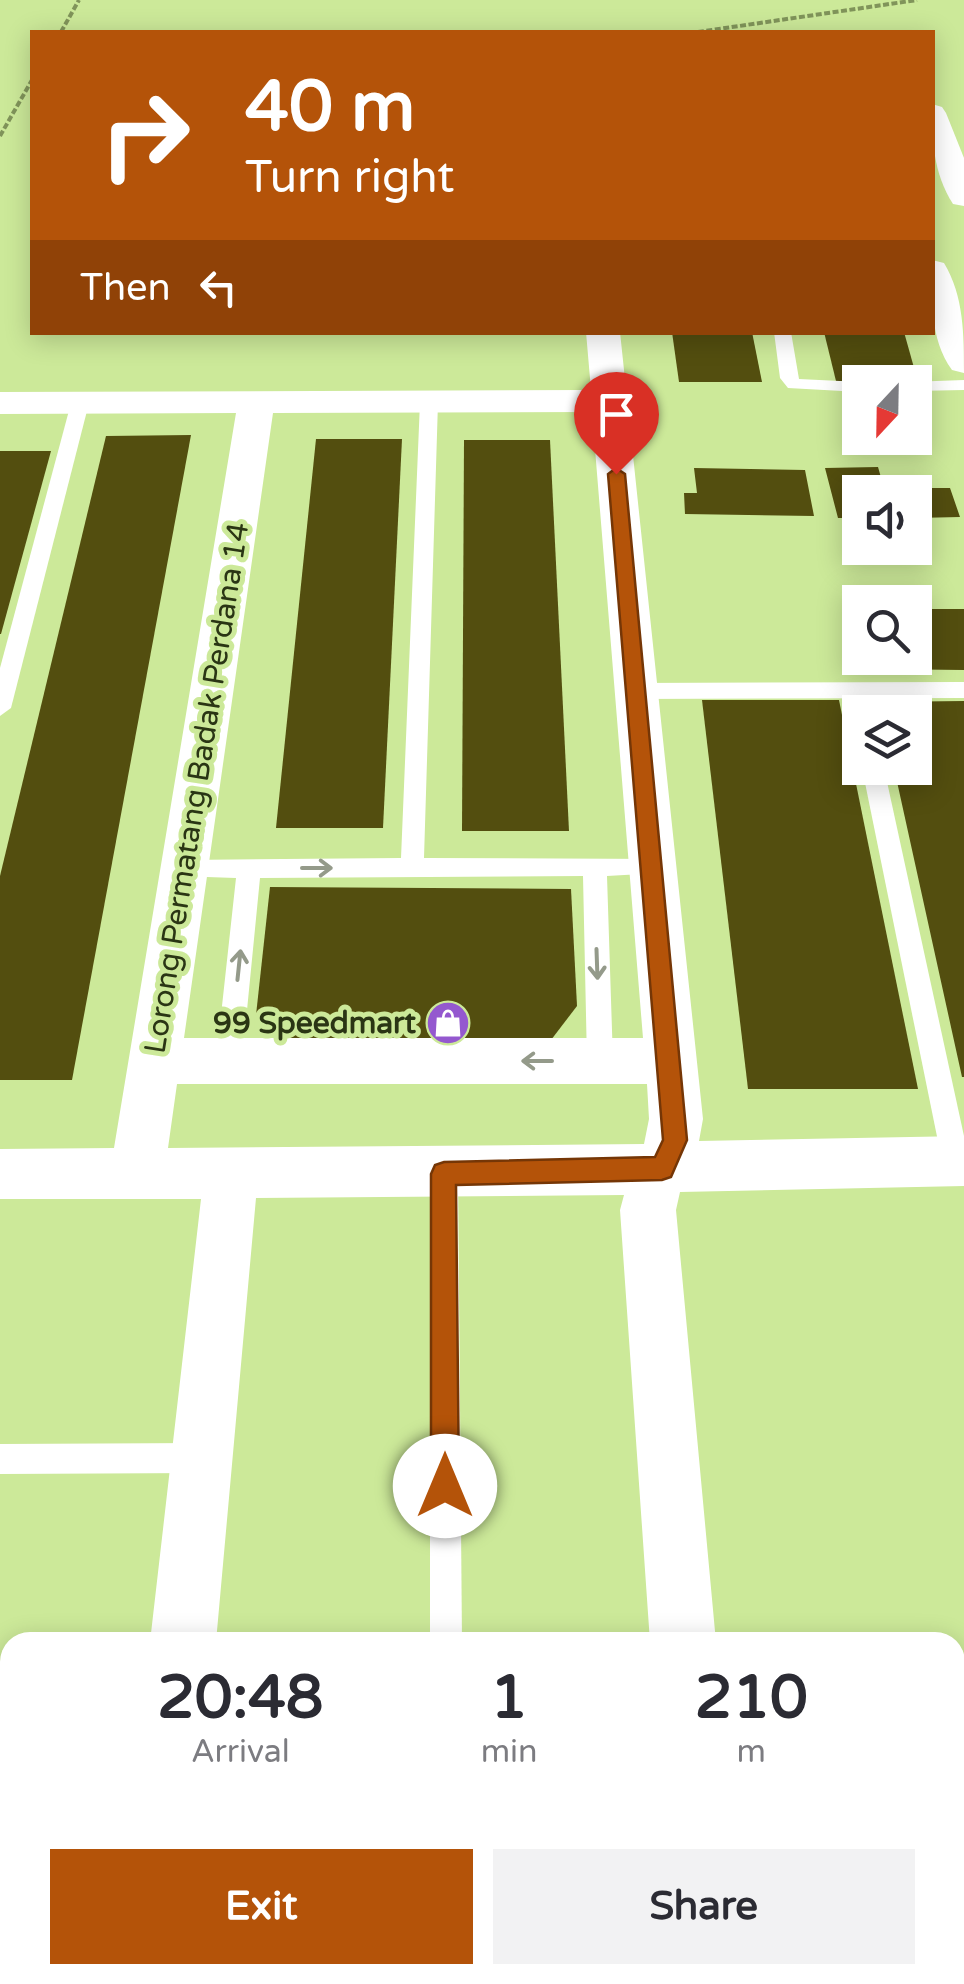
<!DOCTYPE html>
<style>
body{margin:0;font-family:"Varela Round",sans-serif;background:#f2f2f3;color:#2b2b33;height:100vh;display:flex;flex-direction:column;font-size:38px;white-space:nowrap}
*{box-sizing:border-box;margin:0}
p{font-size:32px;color:#7c7c81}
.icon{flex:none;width:55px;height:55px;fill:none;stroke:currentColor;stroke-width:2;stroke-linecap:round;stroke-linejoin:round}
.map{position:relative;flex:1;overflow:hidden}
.panel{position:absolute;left:0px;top:1632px;width:965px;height:352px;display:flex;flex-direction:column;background:#fff;border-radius:30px 30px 0 0;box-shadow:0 5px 25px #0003}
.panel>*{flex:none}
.banner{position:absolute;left:30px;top:30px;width:905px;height:305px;border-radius:0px;box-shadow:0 5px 25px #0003;background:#b45309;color:#fff;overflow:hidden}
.needle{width:65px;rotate:202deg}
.buttons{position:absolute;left:842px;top:365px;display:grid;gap:20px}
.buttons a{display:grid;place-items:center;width:90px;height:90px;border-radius:0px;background:#fff;box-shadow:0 5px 25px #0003;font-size:50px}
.pin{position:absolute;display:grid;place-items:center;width:85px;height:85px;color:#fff;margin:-102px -42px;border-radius:50% 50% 50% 0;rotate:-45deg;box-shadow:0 0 10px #0007}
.pin .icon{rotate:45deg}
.me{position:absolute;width:110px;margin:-55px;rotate:0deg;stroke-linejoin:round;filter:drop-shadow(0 0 8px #0008)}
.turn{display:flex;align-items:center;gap:35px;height:210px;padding:0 50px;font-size:45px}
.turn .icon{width:130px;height:130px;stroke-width:2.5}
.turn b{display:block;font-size:70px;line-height:85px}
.then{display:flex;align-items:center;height:95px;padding:0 50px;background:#0003;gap:20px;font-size:38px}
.eta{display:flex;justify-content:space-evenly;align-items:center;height:170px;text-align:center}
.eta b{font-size:60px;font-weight:700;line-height:70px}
.button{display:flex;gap:20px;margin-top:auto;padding:20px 50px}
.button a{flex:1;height:115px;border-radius:0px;background:#b45309;color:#fff;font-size:40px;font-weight:700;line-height:115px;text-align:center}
.button a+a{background:#f2f2f3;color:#2b2b33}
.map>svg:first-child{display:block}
</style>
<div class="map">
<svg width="964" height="1984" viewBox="0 0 964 1984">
<rect width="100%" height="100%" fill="#cce999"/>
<!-- building -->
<g fill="#534e0f">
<path d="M672,332H752L762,382H679Z"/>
<path d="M824,332H904L918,382L836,381Z"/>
<path d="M191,435L72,1080H0V876L106,436Z"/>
<path d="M316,439H402L383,828H276Z"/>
<path d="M464,440H550L569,831H462Z"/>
<path d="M0,451H51L1,634H0Z"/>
<path d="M878,467L884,488H950L960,517L915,518V492H860V518H838L825,468Z"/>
<path d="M694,468L805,470L814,516L685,514L684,493H697Z"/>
<path d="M915,609H964V670L876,669L873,658H915Z"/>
<path d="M702,700H839L918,1089H748Z"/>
<path d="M964,701V1077H962L894,768H915V712H881L879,702Z"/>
<path d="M270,887L571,889L577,1006L551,1040L288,1048L256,1015Z"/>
</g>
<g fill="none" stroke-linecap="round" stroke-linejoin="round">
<!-- path -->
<g stroke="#80945a" stroke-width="4" stroke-dasharray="6 2.5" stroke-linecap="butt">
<path d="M61,32L79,0"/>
<path d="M698,32L917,0"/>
<path d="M0,136L32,80"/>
</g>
<!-- service -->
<g fill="#fff" fill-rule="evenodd">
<path d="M774,332H791L799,379L860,382H864H860V392L788,388L780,378Z"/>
<path d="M964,380V390L915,391V382H909Z"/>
<path d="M429,396L438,402L424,858L659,859L663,866L659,873L607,876L613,1061L609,1069L600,1072L591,1069L587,1061L583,876L260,878L242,1061L238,1069L229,1072L220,1069L216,1061L236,878L177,876L173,869L177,862L185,860L401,858L420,402Z"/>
<path d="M80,397L89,403L11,708L0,716V668L71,403Z"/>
<path d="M964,682V698L634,699L623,691L634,683Z"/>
<path d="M862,768H884L964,1136V1170L956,1174L946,1170L942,1161Z"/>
<path d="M444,1161L454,1165L458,1174L462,1642H430V1174L434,1165Z"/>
<path d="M201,1443L212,1447L216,1458L212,1469L201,1473L0,1474V1444Z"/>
<rect x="429" y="1975" width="36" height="9"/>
</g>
<!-- minor -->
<g fill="#fff" fill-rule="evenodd">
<path d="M932,104L942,107L946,113L964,158V206L953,204C933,173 932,140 932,104Z"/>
<path d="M932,260L944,263C964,296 964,335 964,373L952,370C929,338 932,298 932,260Z"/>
<path d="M586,332H620L703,1119L699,1141L964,1136V1186L680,1192L676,1210L716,1642H650L620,1210L624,1195L256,1198L216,1642H150L201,1199H0V1149L114,1148L236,413L0,414V392L591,390ZM592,412L643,1038H184L273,413ZM177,1084H647L649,1119L644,1144L168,1148Z"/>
<rect x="0" y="1694" width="10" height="68"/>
<rect x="119" y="1975" width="74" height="9"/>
<path d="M673,1975H747L748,1984H674Z"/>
</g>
</g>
<!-- one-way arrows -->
<defs><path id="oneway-shaft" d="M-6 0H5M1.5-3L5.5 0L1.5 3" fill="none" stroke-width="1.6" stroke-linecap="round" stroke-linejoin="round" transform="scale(2.5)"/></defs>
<g stroke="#949a8a">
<use href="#oneway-shaft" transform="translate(317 868)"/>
<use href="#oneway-shaft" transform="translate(597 964) rotate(88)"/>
<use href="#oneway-shaft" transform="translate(239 965) rotate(-84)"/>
<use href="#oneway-shaft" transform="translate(537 1061) rotate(180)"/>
</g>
<!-- route -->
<path fill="#b45309" stroke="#753606" stroke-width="2.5" d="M616,468L625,474L687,1140L671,1177L662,1180L456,1185L459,1486L455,1496L445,1500L435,1496L431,1486V1174L435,1165L444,1162L655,1157L663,1140L608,474Z"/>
<!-- icons -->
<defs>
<g id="shop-disc" transform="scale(2.25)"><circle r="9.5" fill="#9458cf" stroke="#cce999"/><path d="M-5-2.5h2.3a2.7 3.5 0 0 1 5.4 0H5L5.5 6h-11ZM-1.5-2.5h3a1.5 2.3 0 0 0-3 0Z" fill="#fff"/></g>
</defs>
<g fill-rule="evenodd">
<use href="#shop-disc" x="448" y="1023"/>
</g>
<g text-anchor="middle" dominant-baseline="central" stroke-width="10" stroke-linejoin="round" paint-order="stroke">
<!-- street labels -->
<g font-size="30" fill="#2a3514" stroke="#cce999">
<text transform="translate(197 788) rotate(-81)">Lorong Permatang Badak Perdana 14</text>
</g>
<!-- poi labels -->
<g font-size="30" font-weight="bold" fill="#2a3514" stroke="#cce999" text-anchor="end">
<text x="416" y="1023">99 Speedmart</text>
</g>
</g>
</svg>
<div class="buttons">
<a><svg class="needle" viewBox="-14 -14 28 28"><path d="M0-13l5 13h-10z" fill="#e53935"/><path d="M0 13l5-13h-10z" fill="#7c7c81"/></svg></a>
<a><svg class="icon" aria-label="sound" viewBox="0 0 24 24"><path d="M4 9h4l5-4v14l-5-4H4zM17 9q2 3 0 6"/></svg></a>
<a><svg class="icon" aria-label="search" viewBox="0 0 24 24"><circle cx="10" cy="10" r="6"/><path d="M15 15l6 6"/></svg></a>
<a><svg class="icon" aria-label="layers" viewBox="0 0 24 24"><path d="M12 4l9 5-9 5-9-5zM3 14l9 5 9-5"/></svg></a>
</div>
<div class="pin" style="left:616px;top:474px;background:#d93025"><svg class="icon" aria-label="arrive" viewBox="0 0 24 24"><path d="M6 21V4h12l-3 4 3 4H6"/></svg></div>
<svg class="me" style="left:445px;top:1486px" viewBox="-20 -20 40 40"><circle r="19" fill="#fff"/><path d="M0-13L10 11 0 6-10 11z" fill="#b45309"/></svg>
<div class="banner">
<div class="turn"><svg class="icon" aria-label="right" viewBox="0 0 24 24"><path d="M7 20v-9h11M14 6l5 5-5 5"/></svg><div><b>40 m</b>Turn right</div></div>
<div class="then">Then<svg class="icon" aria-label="left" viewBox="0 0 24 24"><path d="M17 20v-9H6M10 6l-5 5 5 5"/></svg></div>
</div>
<section class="panel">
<div class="eta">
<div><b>20:48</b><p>Arrival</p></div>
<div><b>1</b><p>min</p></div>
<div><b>210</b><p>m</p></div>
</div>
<div class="button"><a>Exit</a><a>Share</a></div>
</section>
</div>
